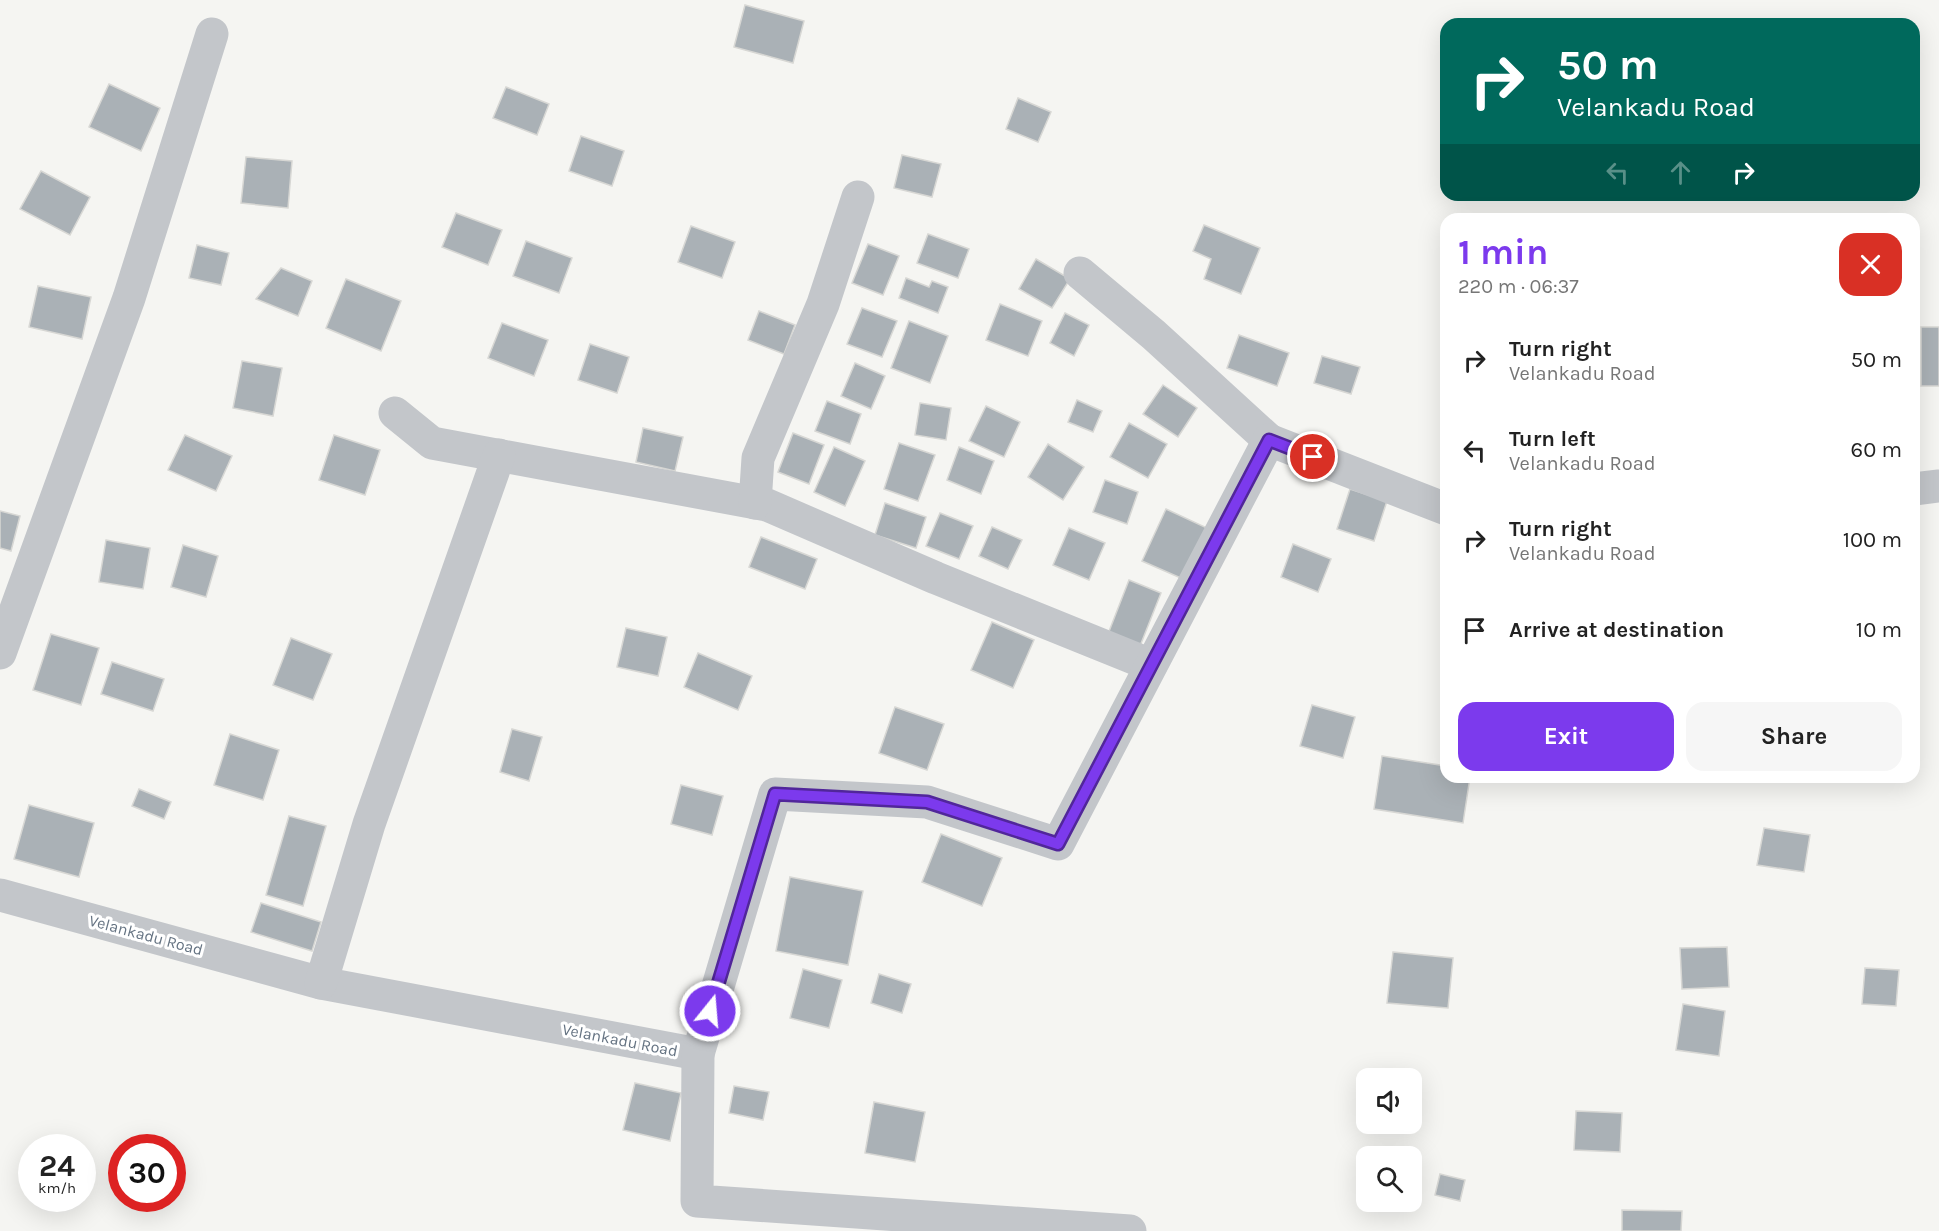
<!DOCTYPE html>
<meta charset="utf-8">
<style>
body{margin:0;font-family:Karla,sans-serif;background:#f6f6f6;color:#222;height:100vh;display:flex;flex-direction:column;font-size:22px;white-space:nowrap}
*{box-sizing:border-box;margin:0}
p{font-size:20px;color:#767676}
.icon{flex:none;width:33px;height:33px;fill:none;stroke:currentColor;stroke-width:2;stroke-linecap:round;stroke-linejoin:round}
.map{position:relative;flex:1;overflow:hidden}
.sheet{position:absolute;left:1440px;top:213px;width:480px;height:570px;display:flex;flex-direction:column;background:#fff;border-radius:18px;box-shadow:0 6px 24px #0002}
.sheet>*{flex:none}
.top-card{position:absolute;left:1440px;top:18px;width:480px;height:183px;border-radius:18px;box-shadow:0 6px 24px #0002;background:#00695c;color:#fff;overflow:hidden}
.controls{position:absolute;left:1356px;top:1068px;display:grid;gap:12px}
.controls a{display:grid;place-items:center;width:66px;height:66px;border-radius:12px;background:#fff;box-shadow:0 6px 24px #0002;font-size:30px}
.speed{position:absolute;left:18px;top:1134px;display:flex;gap:12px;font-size:30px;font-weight:700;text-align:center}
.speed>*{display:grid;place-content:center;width:78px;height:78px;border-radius:50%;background:#fff;box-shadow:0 6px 24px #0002;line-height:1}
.speed small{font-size:15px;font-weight:400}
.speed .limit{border:9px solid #d22;background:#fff;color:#111}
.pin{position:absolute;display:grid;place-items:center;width:51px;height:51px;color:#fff;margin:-26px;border:3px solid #fff;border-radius:50%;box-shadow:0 2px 6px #0007}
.me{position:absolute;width:66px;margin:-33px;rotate:17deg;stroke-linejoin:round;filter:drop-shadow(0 0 4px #0008)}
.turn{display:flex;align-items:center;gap:21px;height:126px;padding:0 18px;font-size:27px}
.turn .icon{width:78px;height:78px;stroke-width:2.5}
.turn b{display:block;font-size:42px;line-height:51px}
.lanes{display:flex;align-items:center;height:57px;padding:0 18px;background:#0003;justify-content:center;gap:30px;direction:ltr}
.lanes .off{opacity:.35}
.round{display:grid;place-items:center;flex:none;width:63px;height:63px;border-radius:18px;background:#f6f6f6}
.head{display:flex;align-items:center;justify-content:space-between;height:102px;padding:0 18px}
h1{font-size:36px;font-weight:700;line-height:45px;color:#7c3aed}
.action{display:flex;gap:12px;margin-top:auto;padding:12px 18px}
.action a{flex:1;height:69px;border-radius:18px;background:#7c3aed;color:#fff;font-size:24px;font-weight:700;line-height:69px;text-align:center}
.action a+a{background:#f6f6f6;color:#222}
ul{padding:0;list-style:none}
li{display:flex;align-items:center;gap:18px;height:90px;padding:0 18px}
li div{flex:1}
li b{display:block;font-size:22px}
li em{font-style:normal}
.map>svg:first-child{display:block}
</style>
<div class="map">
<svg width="1939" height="1231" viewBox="0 0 1939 1231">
<rect width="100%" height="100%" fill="#f5f5f2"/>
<!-- building -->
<g fill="#aab1b6" stroke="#d7d7d4" stroke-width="1.5">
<path d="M745,5L804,21L793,63L734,47Z"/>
<path d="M109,84L160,108L141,151L89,127Z"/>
<path d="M506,87L549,104L537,135L493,118Z"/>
<path d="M1018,98L1051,112L1038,142L1006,129Z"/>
<path d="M581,136L624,151L612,186L569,171Z"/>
<path d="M902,155L941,164L932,197L894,188Z"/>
<path d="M246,157L292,161L288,208L241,203Z"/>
<path d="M41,171L90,197L70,235L20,209Z"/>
<path d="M456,213L502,230L488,265L442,247Z"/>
<path d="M1204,225L1260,248L1241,294L1204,279L1211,259L1193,251Z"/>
<path d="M691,226L735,242L722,278L678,262Z"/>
<path d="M928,234L969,249L958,278L917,263Z"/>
<path d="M526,241L572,258L559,293L513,276Z"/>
<path d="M868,244L899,256L883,295L852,283Z"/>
<path d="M197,245L229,253L221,285L189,278Z"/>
<path d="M1036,259L1070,279L1052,308L1019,289Z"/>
<path d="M281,268L312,281L298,316L256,299Z"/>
<path d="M906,278L929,287L932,281L948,287L938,313L899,298Z"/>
<path d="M346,279L401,301L381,351L326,328Z"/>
<path d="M38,286L91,297L82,339L29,327Z"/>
<path d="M1000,304L1042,321L1028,356L986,340Z"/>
<path d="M862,308L897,321L882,357L847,344Z"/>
<path d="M759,311L795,325L784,354L748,340Z"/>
<path d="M1065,313L1089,325L1074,356L1050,343Z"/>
<path d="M909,321L948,336L930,383L891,368Z"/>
<path d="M502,323L548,340L534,376L488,358Z"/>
<rect x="1921" y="327" width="18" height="59"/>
<path d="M1239,335L1289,353L1277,386L1227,368Z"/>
<path d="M590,344L629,357L617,393L578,380Z"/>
<path d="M1322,356L1360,367L1351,394L1314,383Z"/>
<path d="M242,361L282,368L273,416L233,408Z"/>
<path d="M855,363L885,376L871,409L841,396Z"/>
<path d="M1163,385L1197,408L1178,437L1143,414Z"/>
<path d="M1077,400L1102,411L1093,432L1068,422Z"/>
<path d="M827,401L861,414L850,444L815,431Z"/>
<path d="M920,403L951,408L946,440L915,435Z"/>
<path d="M986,406L1020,422L1004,457L969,441Z"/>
<path d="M1129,423L1167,444L1148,478L1110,457Z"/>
<path d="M643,428L683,437L675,471L636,462Z"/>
<path d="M793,433L824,445L809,484L778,472Z"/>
<path d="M185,435L232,456L216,491L168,470Z"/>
<path d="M334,435L380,450L365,495L319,480Z"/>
<path d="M899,443L935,455L918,501L884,489Z"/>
<path d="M1048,444L1084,467L1063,500L1028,477Z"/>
<path d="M834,447L865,461L845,506L814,492Z"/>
<path d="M959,447L994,461L981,494L947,480Z"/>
<path d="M1105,480L1138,492L1127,524L1093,512Z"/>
<path d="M1350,489L1387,501L1374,541L1337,529Z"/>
<path d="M885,503L926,517L916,548L875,535Z"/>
<path d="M1166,509L1207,528L1183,579L1142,561Z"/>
<path d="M0,511L20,516L11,551L0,548Z"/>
<path d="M940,513L973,526L959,559L926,546Z"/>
<path d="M992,527L1022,540L1008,569L979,556Z"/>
<path d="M1069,528L1105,543L1089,580L1053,565Z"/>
<path d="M761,537L817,559L805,589L749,567Z"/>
<path d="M106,540L150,548L143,589L99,582Z"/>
<path d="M1293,544L1331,559L1318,592L1281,577Z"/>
<path d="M183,545L218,556L206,597L171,587Z"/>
<path d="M1129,580L1161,593L1140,646L1108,634Z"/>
<path d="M992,622L1034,640L1013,688L971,670Z"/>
<path d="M626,628L667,637L658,676L617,667Z"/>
<path d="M51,634L99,648L81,705L33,690Z"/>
<path d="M291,638L332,654L313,700L273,685Z"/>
<path d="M698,653L752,676L738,710L684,687Z"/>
<path d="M112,662L164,679L153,711L101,694Z"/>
<path d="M1312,705L1355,717L1343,758L1300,746Z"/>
<path d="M895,707L944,724L927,770L879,753Z"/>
<path d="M512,729L542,737L529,781L500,772Z"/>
<path d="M230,734L279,750L263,800L214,785Z"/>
<path d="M1382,756L1446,766V777H1470L1463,823L1374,809Z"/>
<path d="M681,785L723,796L712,835L671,824Z"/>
<path d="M139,789L171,802L164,819L132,806Z"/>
<path d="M29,805L94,823L79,877L14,859Z"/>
<path d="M289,816L326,826L303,906L266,895Z"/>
<path d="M1764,828L1810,835L1804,872L1757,865Z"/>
<path d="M941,834L1002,858L982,906L922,882Z"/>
<path d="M790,877L863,891L848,965L776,951Z"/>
<path d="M261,903L321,922L312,951L251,932Z"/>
<path d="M1727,947L1729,987L1682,989L1680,948Z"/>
<path d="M1393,952L1453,958L1448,1008L1387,1003Z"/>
<path d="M1865,968L1899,970L1896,1006L1862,1004Z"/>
<path d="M803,969L842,980L829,1028L790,1018Z"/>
<path d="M879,974L911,984L902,1013L871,1003Z"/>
<path d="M1683,1004L1725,1011L1719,1056L1676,1050Z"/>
<path d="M635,1083L681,1093L670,1141L623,1130Z"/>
<path d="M734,1086L769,1092L763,1120L729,1113Z"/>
<path d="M874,1102L925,1112L915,1162L865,1153Z"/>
<path d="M1576,1111L1622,1113L1620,1152L1574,1150Z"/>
<path d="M1440,1174L1465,1180L1460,1201L1435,1195Z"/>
<path d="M1622,1210L1682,1211L1681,1231H1622Z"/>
</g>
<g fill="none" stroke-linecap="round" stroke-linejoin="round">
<!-- minor -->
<g stroke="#c3c6ca" stroke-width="33">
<path d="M1080,273L1154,335L1269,440"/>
<path d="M395,413L432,443L767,505L936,578L1151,665"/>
<path d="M1914,489L1939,486"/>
<path d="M755,503L758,458L823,304L858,197"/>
<path d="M0,653L129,298L212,34"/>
<path d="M0,895L321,983L698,1054L775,794L927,802L1058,844L1269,440L1446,509"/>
<path d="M321,983L369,824L499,455"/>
<path d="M698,1054L697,1201L1130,1231"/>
</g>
</g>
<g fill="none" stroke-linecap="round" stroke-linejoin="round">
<!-- route casing -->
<g stroke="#51269a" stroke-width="15">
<path id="route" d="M710,1011L775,794L927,802L1058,844L1269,440L1313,457"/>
</g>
<!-- route -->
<use href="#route" stroke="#7c3aed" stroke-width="10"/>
</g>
<g text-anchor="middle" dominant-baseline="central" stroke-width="6" stroke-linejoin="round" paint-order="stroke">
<!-- street labels -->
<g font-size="16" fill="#657382" stroke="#fff">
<text transform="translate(146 935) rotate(15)">Velankadu Road</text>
<text transform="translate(620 1040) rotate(11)">Velankadu Road</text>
</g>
</g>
</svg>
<div class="controls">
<a><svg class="icon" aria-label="sound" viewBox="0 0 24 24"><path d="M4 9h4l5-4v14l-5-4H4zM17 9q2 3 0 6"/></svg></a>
<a><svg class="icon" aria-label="search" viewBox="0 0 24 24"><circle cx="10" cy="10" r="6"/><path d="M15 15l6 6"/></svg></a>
</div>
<div class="speed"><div>24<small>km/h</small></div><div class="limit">30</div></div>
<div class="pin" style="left:1313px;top:457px;background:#d93025"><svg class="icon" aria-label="arrive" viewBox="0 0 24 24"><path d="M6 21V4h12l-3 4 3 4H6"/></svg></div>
<svg class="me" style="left:710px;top:1011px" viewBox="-20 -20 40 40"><circle r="17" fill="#7c3aed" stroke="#fff" stroke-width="3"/><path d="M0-11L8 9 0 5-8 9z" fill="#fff"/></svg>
<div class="top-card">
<div class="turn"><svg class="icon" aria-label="right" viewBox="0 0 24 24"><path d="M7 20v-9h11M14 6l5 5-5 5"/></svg><div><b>50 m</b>Velankadu Road</div></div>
<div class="lanes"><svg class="icon off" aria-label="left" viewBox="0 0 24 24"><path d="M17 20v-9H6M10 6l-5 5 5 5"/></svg><svg class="icon off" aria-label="ahead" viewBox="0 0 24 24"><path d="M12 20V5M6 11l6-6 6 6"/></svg><svg class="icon" aria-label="right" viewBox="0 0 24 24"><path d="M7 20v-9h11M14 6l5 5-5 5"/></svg></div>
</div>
<section class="sheet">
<div class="head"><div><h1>1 min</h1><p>220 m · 06:37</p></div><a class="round" style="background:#d93025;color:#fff"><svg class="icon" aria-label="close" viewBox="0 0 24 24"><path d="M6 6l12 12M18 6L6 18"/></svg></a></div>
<ul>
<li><svg class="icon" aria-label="right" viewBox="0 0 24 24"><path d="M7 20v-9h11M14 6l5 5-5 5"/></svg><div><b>Turn right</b><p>Velankadu Road</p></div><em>50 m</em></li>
<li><svg class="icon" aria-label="left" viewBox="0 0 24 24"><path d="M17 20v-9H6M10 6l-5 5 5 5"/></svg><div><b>Turn left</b><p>Velankadu Road</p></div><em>60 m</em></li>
<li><svg class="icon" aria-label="right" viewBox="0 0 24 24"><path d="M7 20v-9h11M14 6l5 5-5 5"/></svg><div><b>Turn right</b><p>Velankadu Road</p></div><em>100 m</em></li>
<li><svg class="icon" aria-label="arrive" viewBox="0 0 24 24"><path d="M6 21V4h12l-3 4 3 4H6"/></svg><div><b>Arrive at destination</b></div><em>10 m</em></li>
</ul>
<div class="action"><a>Exit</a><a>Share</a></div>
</section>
</div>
